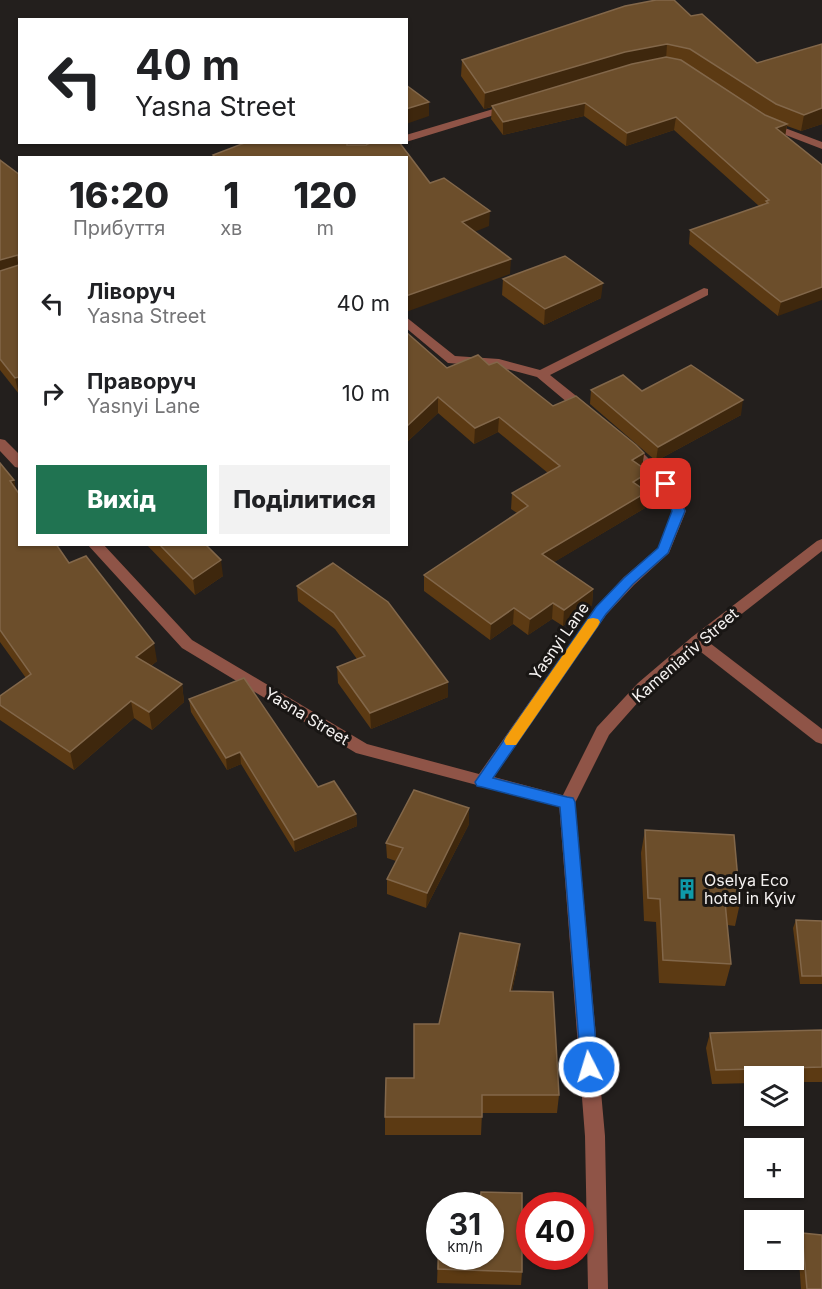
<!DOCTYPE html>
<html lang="uk">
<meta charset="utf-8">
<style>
body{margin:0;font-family:Inter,sans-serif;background:#f2f2f2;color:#202124;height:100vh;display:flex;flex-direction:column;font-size:22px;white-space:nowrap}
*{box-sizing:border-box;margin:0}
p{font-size:20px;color:#757577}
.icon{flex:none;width:33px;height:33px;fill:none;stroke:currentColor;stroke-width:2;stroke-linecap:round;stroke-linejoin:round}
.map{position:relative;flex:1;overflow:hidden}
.sheet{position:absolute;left:18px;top:156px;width:390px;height:390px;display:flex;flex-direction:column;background:#fff;border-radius:0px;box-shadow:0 2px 4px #0004}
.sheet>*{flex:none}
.guide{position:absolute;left:18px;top:18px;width:390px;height:126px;border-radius:0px;box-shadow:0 2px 4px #0004;background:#fff;color:#202124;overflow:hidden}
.fabs{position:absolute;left:744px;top:1066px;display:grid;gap:12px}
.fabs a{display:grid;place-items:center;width:60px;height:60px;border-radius:0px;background:#fff;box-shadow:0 2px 4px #0004;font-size:30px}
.speed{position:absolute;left:426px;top:1192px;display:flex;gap:12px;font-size:30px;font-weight:700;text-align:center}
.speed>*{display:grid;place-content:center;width:78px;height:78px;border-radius:50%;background:#fff;box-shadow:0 2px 4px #0004;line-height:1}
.speed small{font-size:15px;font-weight:400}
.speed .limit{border:9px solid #d22;background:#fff;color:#111}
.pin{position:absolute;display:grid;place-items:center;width:51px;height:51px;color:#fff;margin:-26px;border-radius:12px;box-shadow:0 3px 9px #0006}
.me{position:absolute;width:66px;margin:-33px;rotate:355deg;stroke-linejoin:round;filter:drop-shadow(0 0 4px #0008)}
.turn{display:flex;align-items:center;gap:21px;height:126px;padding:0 18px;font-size:27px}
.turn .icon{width:78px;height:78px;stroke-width:2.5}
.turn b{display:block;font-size:42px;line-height:51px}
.eta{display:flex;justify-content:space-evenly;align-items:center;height:102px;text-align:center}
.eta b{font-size:36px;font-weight:800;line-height:42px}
.cta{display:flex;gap:12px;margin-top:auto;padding:12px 18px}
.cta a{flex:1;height:69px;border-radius:0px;background:#207351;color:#fff;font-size:24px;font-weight:800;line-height:69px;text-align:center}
.cta a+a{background:#f2f2f2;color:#202124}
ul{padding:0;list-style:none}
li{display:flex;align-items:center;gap:18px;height:90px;padding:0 18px}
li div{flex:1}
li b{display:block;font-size:22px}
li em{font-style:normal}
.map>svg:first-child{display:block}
</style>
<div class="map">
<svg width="822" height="1289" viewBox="0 0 822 1289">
<rect width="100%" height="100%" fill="#231f1d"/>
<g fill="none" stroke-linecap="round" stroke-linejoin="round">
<!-- minor -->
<g fill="#8f5447" fill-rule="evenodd">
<path d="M510,104L515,107L514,109L406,142V135Z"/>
<path d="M769,122L822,142V149L765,127V123Z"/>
<path d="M704,288L708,289V295L550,375L590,407L592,410L585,414L580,413L537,377L499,367L448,363L406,328V317L455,356L499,359L540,370Z"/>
<path d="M0,439L5,440L20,455V468L15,467L0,451Z"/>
<path d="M629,443L634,444L671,481L686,511L669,553L634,585L606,615L494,777L573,798L575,803L573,808L567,809L356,753L182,648L87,544H103L192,640L367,744L479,774L596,607L624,577L658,548L672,511L660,486L622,447Z"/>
<path d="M697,636L702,637L822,729V744L816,742L692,645L690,641L692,637Z"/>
</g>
<!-- tertiary -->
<path fill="#8f5447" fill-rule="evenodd" d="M822,539V551L702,645L648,691L609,735L575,803L605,1136L608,1289H588L585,1136L559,803L597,727L638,683L692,637L817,541Z"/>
</g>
<!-- wall -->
<g fill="#5c3a13">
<path d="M691,16L757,63L822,44V124L801,131L787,126L785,135L822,165L778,316L689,244L690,230L759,206L674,130L626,146L584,116L503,135L491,119L492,107L484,109L461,76L462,60Z"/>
<path d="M0,160L20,175V393L19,394L0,370Z"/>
<path d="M503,279L601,298L544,325L502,295Z"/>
<path d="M406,332L447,368L489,365L553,406L644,453L642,467L647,488L643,490L645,508L554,562L593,589L592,605L563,626L552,619L528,635L513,624L490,640L424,591V575L517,513L511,509L512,493L548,473L498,432L474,444L438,413L406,443Z"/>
<path d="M591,390L642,391L741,415L656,461L590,404Z"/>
<path d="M0,463L14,480L16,490L69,563L157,661L151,666L182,684L184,702L152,730L134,718L74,770L0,720V696L26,678L0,642Z"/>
<path d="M146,544H205L223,576L195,595Z"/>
<path d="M297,586L448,682V697L371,729L338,683L337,667L357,659L335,629L298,601Z"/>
<path d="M189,699L356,814L357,826L295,852L241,764L227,770L191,712Z"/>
<path d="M469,824L426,908L387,894V879L396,861L387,858L386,843Z"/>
<path d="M645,830L740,903L735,926L727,925L731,964L725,986L659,983L656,922L644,921L641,853Z"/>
<path d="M796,920L822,921V984H800L793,928Z"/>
<path d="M520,944L518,963L512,991L559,1095L557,1113H482L481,1135H385V1117L414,1078L439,1024Z"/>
<path d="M822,1030V1082H794V1077H754V1083L712,1084L706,1048L710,1033Z"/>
<path d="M481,1192L522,1193V1272L521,1285L437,1283L439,1229L440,1257H490V1206H480Z"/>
<path d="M802,1233L822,1289H801L798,1247Z"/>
</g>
<!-- shaded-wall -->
<g fill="#3e270d">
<path d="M667,44L666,60L624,68L484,109L485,93L625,52Z"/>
<path d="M429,102V116L406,124V109Z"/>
<path d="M585,103L584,116L503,135V122Z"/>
<path d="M822,108V124L801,131L804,115Z"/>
<path d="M676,117L674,130L626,146L627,133Z"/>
<path d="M787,124L785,137L776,128Z"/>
<path d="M347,142H380L347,158Z"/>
<path d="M490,211L489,226L462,237V222Z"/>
<path d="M18,255L20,271L0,276V260Z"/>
<path d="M511,259L510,274L406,312V296Z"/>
<path d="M603,283L601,298L544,325L545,309Z"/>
<path d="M822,287V300L778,316L781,302Z"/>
<path d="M19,377L20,393L19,394L15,378Z"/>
<path d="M438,397V413L406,443V427Z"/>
<path d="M743,400L741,415L656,461L658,447Z"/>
<path d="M499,417L498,432L474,444L475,428Z"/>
<path d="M644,453L642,469L632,460Z"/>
<path d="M649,472L647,488L631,497L633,482Z"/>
<path d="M14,480L18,498L10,481Z"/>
<path d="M647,492L645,508L541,570L542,554Z"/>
<path d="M221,560L223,576L195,595L193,579Z"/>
<path d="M593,589L592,605L563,626L564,610Z"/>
<path d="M553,603L552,619L528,635L530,619Z"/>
<path d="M514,608L513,624L490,640L491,624Z"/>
<path d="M154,643L157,661L139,675L136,657Z"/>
<path d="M448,682V697L371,729L370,713Z"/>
<path d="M182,684L184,702L152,730L149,712Z"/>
<path d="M131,701L134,718L74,770L70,752Z"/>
<path d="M240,752L241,764L227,770L226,758Z"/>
<path d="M469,808V824L426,908L427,893Z"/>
<path d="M356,814L357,826L295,852L294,840Z"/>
<path d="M520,944L518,963L508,1009L510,991Z"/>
</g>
<!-- building -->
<g fill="#6c4e2b" stroke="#82674a" stroke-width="1.5">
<path d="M656,0H674L691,16L702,14L757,63L822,44V108L804,115L776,104L690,49L667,44L625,52L485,93L462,60L625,6Z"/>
<path d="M666,57L681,60L765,115L787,124L776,128L822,165V287L781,302L690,230L768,203L766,201L769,200L676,117L627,133L585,103L503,122L492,106L632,64Z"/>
<path d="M406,85L429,102L406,109Z"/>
<path d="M247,142H347V145H366L372,142H399L430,183L444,178L490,211L462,222L511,259L406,296V158H216L213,155Z"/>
<path d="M0,160L20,175V378L19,377L15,378L0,359V271L19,265L18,255L0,260Z"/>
<path d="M565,256L603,283L545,309L503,279Z"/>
<path d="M406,332L447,368L478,355L489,365L497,362L553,406L576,396L636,445L644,453L632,460L649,472L633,482L647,492L542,554L593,589L564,610L553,603L530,619L514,608L491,624L424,575L528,506L512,493L560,466L499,417L475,428L438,397L406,427Z"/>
<path d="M691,365L743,400L658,447L591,390L623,375L642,391Z"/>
<path d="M0,463L14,480L10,481L20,495V544H56L69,563L86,556L154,643L136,657L182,684L149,712L131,701L70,752L0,705V696L31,674L0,630Z"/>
<path d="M159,544H205L221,560L193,579Z"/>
<path d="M333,563L388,602L448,682L370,713L337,667L365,656L334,613L297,586Z"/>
<path d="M244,678L318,787L334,781L356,814L294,840L240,752L226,758L189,699Z"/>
<path d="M414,790L469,808L427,893L387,879L403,848L386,843Z"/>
<path d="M645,830L734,835L740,903L725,902L731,964L663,960L660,899L648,898Z"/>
<path d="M796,920L822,921V976H802Z"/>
<path d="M460,933L520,944L510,991L553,992L559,1095H482V1117H385L386,1078H414V1024H439Z"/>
<path d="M822,1030V1067L716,1070L710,1033Z"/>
<path d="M481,1192L522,1193V1272L438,1269L439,1229L440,1257H490V1206H480Z"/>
<path d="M802,1233L822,1235V1289H807Z"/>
</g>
<!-- route -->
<path fill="#1a73e8" stroke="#114b97" stroke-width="1.5" d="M666,480L673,484L685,511L668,553L633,584L606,614L493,778L567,797L573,798L575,802L598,1067L595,1072L589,1075L583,1072L581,1067L560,807L482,787L477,786L475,782L596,607L624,578L658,548L672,511L660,484Z"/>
<!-- slow -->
<path fill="#f59e0b" d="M593,618L598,619L600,622L598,626L516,745H506L504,741L506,737L588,619Z"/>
<!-- icons -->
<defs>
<g id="building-bare" transform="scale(1.62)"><path d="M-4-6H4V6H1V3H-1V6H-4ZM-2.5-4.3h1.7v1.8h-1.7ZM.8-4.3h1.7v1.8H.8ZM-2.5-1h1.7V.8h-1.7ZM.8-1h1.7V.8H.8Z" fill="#0f9aa8" stroke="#191614" stroke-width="2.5" paint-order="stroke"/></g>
</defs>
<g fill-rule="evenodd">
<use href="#building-bare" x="687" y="889"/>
</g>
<g text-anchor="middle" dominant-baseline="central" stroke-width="6" stroke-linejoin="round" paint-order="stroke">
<!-- street labels -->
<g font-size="16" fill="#f5f2f1" stroke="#191614">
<text transform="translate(559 641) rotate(-55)">Yasnyi Lane</text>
<text transform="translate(685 655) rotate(-41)">Kameniariv Street</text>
<text transform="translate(307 716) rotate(31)">Yasna Street</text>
</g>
<!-- poi labels -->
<g font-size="16" fill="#f5f2f1" stroke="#191614" text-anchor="start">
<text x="704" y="880">Oselya Eco<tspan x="704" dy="18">hotel in Kyiv</tspan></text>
</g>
</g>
</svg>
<div class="fabs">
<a><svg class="icon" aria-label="layers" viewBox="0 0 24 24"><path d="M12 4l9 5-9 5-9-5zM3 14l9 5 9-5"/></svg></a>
<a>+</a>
<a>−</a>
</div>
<div class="speed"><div>31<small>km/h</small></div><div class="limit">40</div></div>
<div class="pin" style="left:666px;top:484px;background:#d93025"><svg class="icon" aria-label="arrive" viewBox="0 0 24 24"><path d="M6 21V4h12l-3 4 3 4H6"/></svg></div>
<svg class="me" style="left:589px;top:1067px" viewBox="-20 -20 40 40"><circle r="17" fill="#1a73e8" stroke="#fff" stroke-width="3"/><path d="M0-11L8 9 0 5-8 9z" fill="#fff"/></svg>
<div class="guide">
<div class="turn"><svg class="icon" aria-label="left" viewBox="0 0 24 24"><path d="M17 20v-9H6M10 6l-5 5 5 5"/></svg><div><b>40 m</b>Yasna Street</div></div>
</div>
<section class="sheet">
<div class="eta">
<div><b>16:20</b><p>Прибуття</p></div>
<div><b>1</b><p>хв</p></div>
<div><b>120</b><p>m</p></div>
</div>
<ul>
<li><svg class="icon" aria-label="left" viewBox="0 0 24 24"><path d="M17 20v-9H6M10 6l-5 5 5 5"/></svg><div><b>Ліворуч</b><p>Yasna Street</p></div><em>40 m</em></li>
<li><svg class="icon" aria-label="right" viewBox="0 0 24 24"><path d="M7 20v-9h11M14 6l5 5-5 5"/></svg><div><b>Праворуч</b><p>Yasnyi Lane</p></div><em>10 m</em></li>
</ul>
<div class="cta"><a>Вихід</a><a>Поділитися</a></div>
</section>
</div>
